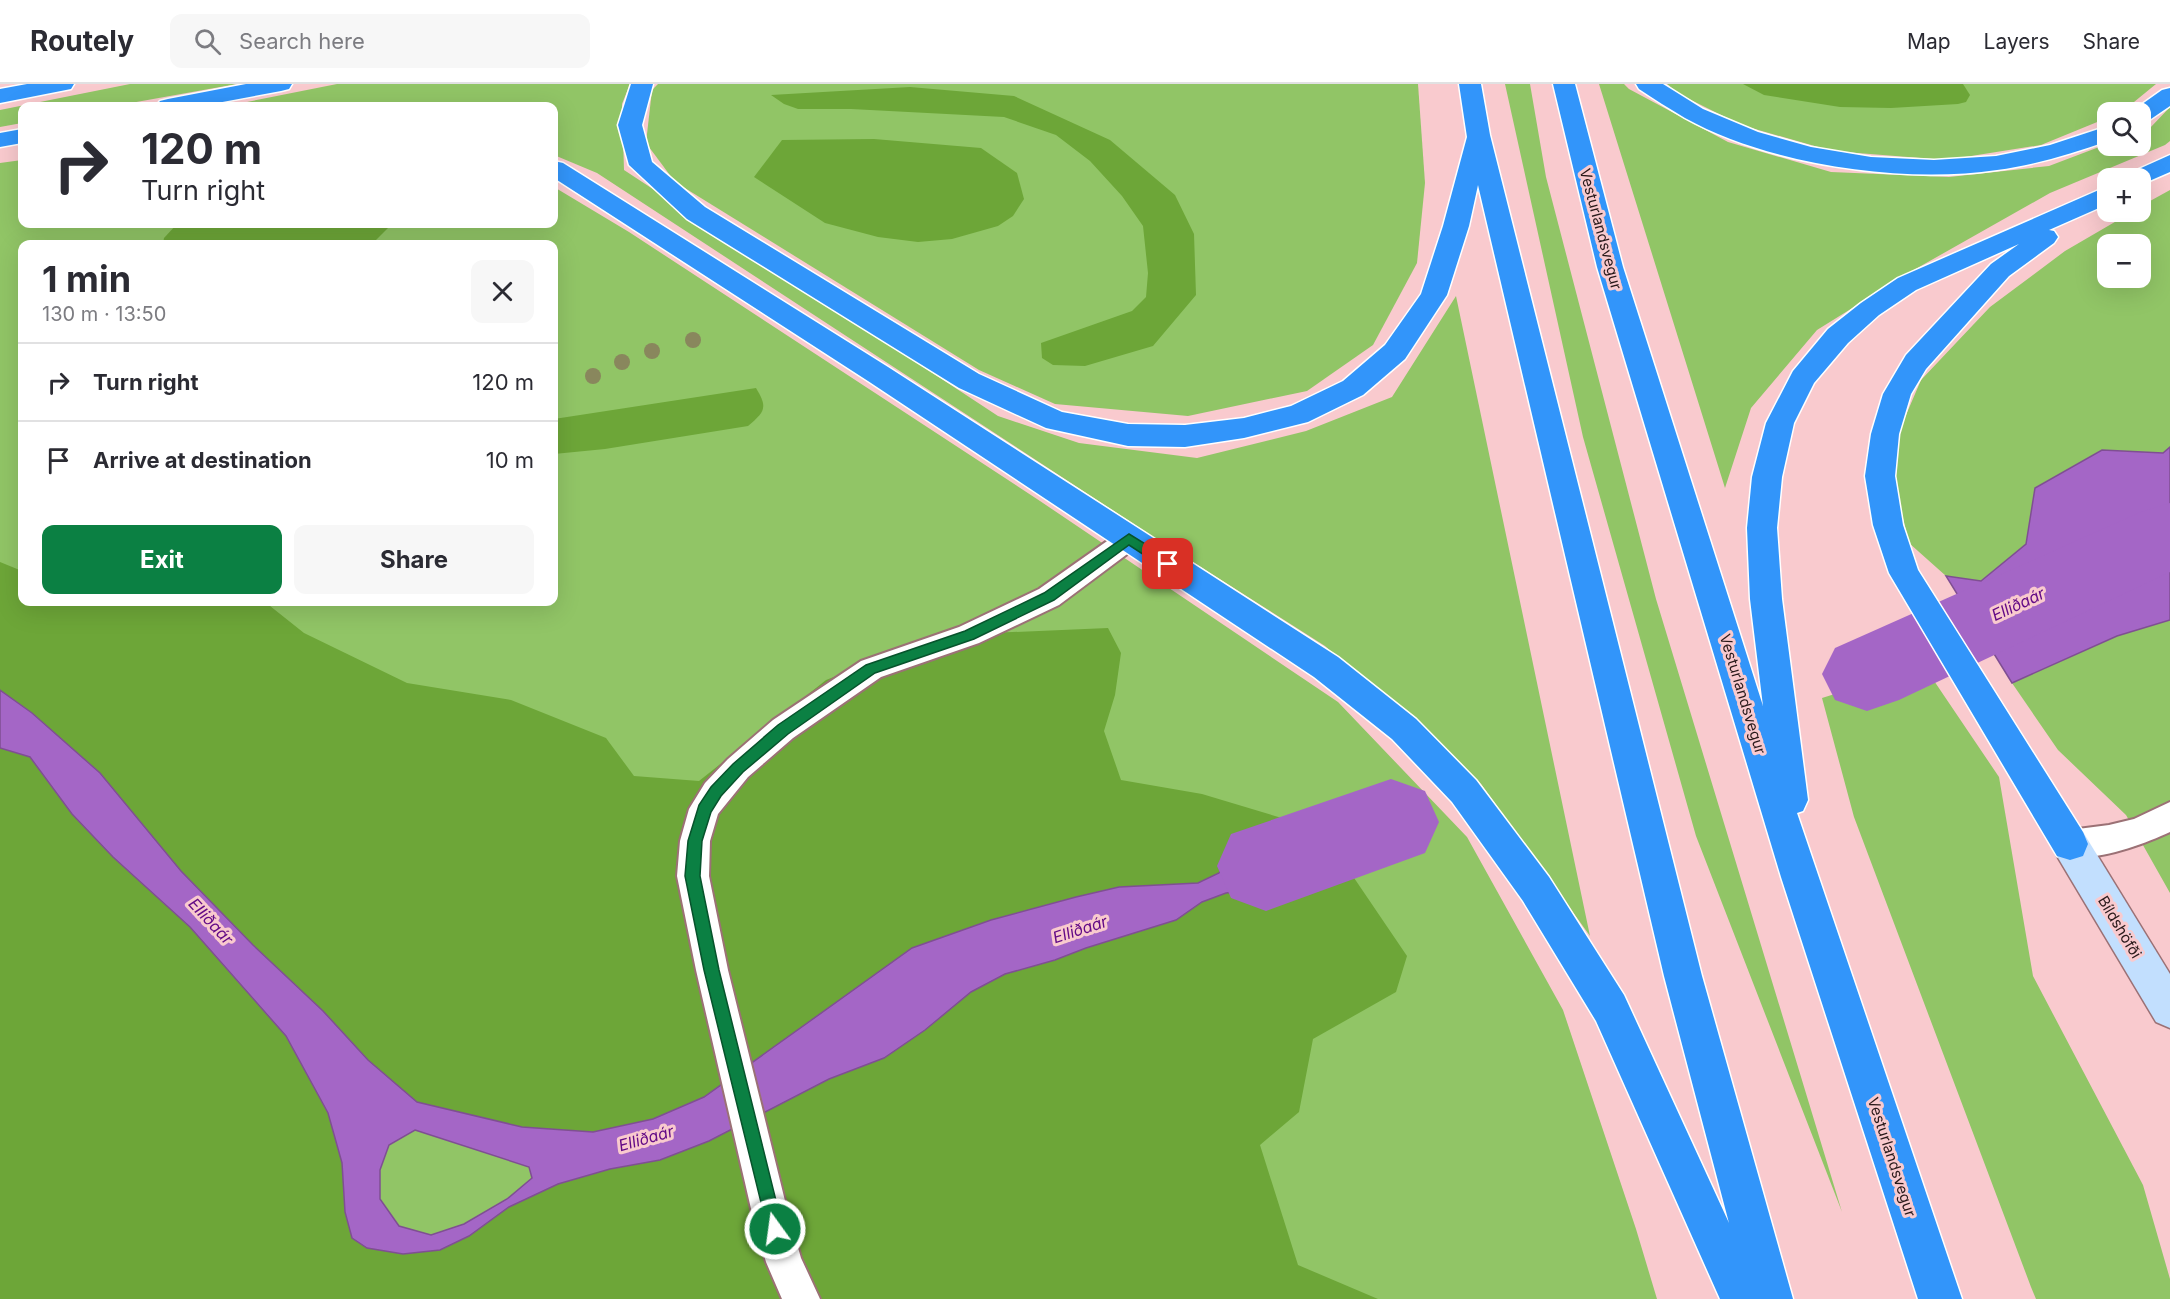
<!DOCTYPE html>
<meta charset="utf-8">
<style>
body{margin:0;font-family:Inter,sans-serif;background:#f7f7f7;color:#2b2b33;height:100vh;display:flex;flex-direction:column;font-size:22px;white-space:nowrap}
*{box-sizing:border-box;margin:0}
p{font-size:20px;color:#7c7c81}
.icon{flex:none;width:33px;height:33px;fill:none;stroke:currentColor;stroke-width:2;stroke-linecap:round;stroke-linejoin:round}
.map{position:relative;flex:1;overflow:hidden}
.side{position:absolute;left:18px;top:156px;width:540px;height:366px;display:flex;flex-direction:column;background:#fff;border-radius:12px;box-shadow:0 6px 24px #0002}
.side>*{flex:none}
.top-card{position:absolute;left:18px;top:18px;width:540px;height:126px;border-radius:12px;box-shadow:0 6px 24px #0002;background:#fff;color:#2b2b33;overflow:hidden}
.buttons{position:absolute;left:2097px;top:18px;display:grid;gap:12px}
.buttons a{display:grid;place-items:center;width:54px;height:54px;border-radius:12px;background:#fff;box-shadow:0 6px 24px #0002;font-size:30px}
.pin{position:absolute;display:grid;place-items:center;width:51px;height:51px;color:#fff;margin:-26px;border-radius:12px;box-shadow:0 3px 9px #0006}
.me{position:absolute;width:66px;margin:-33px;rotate:346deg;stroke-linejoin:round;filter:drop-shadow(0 0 4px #0008)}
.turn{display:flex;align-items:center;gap:21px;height:126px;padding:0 24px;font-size:27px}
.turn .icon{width:78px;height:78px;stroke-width:2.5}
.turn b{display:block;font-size:42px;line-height:51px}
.round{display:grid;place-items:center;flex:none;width:63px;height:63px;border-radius:12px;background:#f7f7f7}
.overview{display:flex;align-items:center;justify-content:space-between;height:102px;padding:0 24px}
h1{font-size:36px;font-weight:700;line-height:45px}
.button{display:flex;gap:12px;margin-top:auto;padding:12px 24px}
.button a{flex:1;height:69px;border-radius:12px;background:#0b8043;color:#fff;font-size:24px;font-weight:700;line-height:69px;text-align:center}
.button a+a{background:#f7f7f7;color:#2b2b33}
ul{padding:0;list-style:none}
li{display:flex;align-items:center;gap:18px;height:78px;padding:0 24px;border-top:2px solid #e1e1e2}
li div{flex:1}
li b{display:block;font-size:22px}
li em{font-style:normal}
header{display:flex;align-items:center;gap:36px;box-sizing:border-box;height:84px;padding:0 30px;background:#fff;border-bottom:2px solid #e1e1e2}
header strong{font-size:28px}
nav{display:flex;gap:33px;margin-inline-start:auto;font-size:21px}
.search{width:420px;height:54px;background:#f7f7f7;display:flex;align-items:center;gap:15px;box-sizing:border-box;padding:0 21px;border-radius:12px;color:#7c7c81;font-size:22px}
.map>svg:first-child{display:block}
</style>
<header>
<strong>Routely</strong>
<div class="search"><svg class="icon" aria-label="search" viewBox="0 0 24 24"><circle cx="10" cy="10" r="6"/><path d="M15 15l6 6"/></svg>Search here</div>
<nav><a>Map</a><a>Layers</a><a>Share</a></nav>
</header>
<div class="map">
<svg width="2170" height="1215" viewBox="0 0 2170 1215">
<rect width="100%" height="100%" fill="#f9cace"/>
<!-- green -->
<g fill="#91c566" fill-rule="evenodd">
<path d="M130,0H237L114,22H22V39L0,43V26Z"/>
<path d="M337,0H630L622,20L624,86L998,332L1079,359L1197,374L1306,347L1392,313L1456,212L1590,852L1481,700L1325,562L1152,452L597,89L554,71V22H248L247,18Z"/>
<path d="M658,0H1418L1425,99L1417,179L1373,261L1307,307L1188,332L1055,320L979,286L675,98L646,59L652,6Z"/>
<path d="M1505,0H1530L1546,93L1656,515L1842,1128L1696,752L1583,353Z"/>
<path d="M1599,0H1624L1629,5L1728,58L1831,88L1949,93L2049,82L2107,60L2140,62L2141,48L2150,44L2170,23V57L2165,61L2050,109L1912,187L1817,246L1751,324L1725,404Z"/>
<path d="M1667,0H2156L2123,27L2108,28L2107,34L2041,61L1946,76L1832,67L1741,41L1679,10Z"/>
<path d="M22,76V140H554V103L629,148L1040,417L1338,618L1467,753L1563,926L1636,1145L1657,1215H0V79ZM22,160H554V518H22Z"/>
<path d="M2170,106V363L2163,369L2102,366L2035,404L2026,460L1981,497L1946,492L1909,459L1895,402L1900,345L1921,296L1990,223L2065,167L2132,128H2140L2141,122ZM2108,160H2140V194H2108Z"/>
<path d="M2170,536V809L2126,731L2058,666L2012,599L2117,552Z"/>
<path d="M1924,582L1999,693L2033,892L2143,1101L2170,1195V1215H2036L2031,1203L1854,733L1822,614Z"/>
</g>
<!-- forest -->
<g fill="#6da638">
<path d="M1743,0H1963L1970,11L1966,18L1958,20L1891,24L1840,23L1764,11Z"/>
<path d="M910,3L1014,12L1110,56L1175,111L1194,150L1196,211L1153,262L1085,282L1053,281L1042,274L1041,259L1132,227L1146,213L1148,189L1143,142L1122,112L1090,77L1056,51L1004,33L851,25H798L784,20L771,11Z"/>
<path d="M874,55L981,64L1017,89L1024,115L1013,132L998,142L952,155L918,158L878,153L825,139L754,93L782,56Z"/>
<path d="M177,140H392L372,160H163L164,154Z"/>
<path d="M756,304C768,324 765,327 748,342L605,365L554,370V335Z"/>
<path d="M0,478L22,487V518H265L304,549L407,599L511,616L606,654L634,692L699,697L826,596L942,551L1108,544L1121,569L1115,611L1104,647L1121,696L1202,710L1295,738L1267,743L1247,754L1219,789L1198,799L1119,803L1076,813L991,836L912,864L704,1013L653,1035L593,1048L522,1043L417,1018L368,977L323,927L253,861L181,787L100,689L32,629L0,606Z"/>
<path d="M0,664L30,673L72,730L113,773L190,843L286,952L328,1029L342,1079L345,1128L352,1154L469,1152L509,1123L558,1100L610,1085L660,1076L829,995L884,974L925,946L971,908L1005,890L1055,876L1086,864L1176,836L1202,818L1226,809L1314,799L1348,785L1407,872L1396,908L1313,955L1299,1028L1260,1061L1298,1181L1378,1215H0Z"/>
</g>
<!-- water -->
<g fill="#a466c6" stroke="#7f4f92" stroke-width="1.5" fill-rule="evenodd">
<path d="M2170,363V536L2117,552L2012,599L1946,492L1981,497L2026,460L2035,404L2102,366L2163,369Z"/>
<path d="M0,606L32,629L100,689L181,787L253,861L323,927L368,976L417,1018L522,1043L593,1048L653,1035L704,1013L912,864L991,836L1076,813L1119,803L1198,799L1219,789L1247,754L1267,743L1295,738L1377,733L1384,740L1390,758L1372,773L1314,799L1226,809L1202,818L1176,836L1086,864L1055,876L1005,890L971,908L925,946L884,974L829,995L709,1057L660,1076L610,1085L558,1100L509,1123L469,1152L440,1166L403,1170L367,1164L352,1154L345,1128L342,1079L328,1029L286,952L190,843L113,773L72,730L30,673L0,664ZM415,1046L529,1083L532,1094L507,1115L464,1140L431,1151L399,1142L380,1115V1086L389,1061Z"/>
</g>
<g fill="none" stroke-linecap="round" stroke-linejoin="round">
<!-- river -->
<g fill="#a466c6" fill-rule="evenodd">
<path d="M2170,419V488L1899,616L1867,627L1835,616L1822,590L1835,564L2141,428Z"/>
<path d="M1391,695L1425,707L1439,738L1425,769L1266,827L1231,814L1217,782L1231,750Z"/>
</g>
<!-- lane casing -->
<g stroke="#9b7175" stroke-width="4">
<g id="lane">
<path d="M1129,445L1138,448L1142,455L1138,462L1059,521L979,559L881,593L793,654L748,693L718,730L710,757L709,792L728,886L788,1129L801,1174L820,1215H782L766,1178L752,1129L696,886L677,792L680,757L689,725L705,699L728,675L773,636L861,577L959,543L1039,505L1120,448Z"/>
<path d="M2170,718V748C2142,761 2089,781 2059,770L2055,760L2059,750L2070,746L2109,741L2134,735Z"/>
</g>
</g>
<!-- secondary casing -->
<g stroke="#9b7175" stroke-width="3">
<path id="secondary" d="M2070,744L2083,748L2170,890V944L2156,938L2057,772L2052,760L2057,748Z"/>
</g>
<!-- highway casing -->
<g stroke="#fff" stroke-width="3">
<g id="highway">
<path d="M27,0H74L71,5L0,19V5Z"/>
<path d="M246,0H292L289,5L281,7L201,22H156L160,17L168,15Z"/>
<path d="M631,0H653L642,41L652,78L705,123L979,290L1062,328L1128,340L1185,341L1244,334L1291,322L1343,297L1385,261L1421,210L1443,142L1467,53L1459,0H1481L1490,51L1702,892L1793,1215H1720L1596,937L1523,817L1452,718L1392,655L1314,593L868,297L554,94V77L563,79L888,283L1338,573L1416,635L1476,696L1549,793L1624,911L1729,1139L1664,892L1478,101L1469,142L1447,211L1405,275L1363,311L1308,338L1244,354L1185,363L1128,362L1046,344L959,304L687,135L629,81L618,41Z"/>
<path d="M1553,0H1575L1623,183L1763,622L1750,515L1747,444L1752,393L1766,339L1793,287L1828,245L1861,219L1898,194L2108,102V120L2049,146L2054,147L2058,153L2054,159L2009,192L1926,285L1911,310L1899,350L1895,392L1903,441L1918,486L2083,748L2088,760L2083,772L2070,776L2057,772L1889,489L1873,441L1865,392L1871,350L1883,310L1906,271L1991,180L2019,160L1916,206L1879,231L1848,259L1814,299L1794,339L1782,393L1777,444L1782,515L1808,716L1803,727L1797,729L1962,1215H1918L1781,793L1597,183Z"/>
<path d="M1636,0H1663L1703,25L1758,48L1811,63L1871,73L1934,76L1996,72L2050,61L2108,42V57C2071,70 2035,81 1997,86C1902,100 1770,81 1685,34C1670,25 1654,15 1639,5Z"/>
<path d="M2170,4V22L2148,37L2140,39V28H2131L2162,6Z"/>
<path d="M22,45V59L0,63V49Z"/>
<path d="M2170,71V88L2140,101V94H2127L2130,89Z"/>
</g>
</g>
<!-- lane -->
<use href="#lane" fill="#fff" fill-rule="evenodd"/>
<!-- secondary -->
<use href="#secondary" fill="#c2dffe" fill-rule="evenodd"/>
<!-- highway -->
<use href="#highway" fill="#3295fa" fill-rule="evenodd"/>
</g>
<!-- trees -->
<g fill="#89875d">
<circle cx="693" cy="256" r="8"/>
<circle cx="652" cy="267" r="8"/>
<circle cx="622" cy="278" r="8"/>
<circle cx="593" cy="292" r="8"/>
</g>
<!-- route -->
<path fill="#0b8043" stroke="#07532c" stroke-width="1.5" d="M1129,450L1173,477L1175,480L1173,484H1164L1129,461L1054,516L974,555L875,589L788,650L743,688L721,712L711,728L702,757L700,792L719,886L783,1145L781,1151L775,1154L769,1151L704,886L685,792L688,757L699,721L711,703L733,680L778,641L866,581L965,547L1044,509Z"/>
<g text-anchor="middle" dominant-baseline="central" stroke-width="6" stroke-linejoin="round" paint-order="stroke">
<!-- street labels -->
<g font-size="15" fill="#29191a" stroke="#f9cace">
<text transform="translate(1601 145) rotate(75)">Vesturlandsvegur</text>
<text transform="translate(1743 610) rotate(73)">Vesturlandsvegur</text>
<text transform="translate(2120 843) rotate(59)">Bíldshöfði</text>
<text transform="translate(1892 1073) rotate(72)">Vesturlandsvegur</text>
</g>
<!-- water labels -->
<g font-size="16" font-style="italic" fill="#630a86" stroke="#f9cace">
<text transform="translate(2018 520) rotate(-25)">Elliðaár</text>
<text transform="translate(211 837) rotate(47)">Elliðaár</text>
<text transform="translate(1080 845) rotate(-18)">Elliðaár</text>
<text transform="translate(646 1054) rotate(-16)">Elliðaár</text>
</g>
</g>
</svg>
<div class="buttons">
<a><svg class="icon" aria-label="search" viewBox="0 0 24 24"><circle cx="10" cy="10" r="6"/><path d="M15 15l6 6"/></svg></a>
<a>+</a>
<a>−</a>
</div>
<div class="pin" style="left:1168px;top:480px;background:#d93025"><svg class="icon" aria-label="arrive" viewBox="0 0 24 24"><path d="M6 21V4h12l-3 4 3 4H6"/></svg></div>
<svg class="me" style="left:775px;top:1145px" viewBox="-20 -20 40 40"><circle r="17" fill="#0b8043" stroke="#fff" stroke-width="3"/><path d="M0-11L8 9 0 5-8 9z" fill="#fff"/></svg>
<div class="top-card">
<div class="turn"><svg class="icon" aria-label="right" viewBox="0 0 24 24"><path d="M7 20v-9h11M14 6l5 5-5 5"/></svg><div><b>120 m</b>Turn right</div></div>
</div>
<section class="side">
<div class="overview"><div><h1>1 min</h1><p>130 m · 13:50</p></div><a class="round"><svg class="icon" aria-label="close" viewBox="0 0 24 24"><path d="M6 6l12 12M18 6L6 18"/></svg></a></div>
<ul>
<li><svg class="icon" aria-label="right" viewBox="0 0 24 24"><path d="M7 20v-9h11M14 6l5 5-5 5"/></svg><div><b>Turn right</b></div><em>120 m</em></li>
<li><svg class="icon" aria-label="arrive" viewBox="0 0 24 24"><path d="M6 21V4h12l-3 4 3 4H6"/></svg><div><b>Arrive at destination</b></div><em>10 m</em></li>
</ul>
<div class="button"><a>Exit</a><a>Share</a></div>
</section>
</div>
